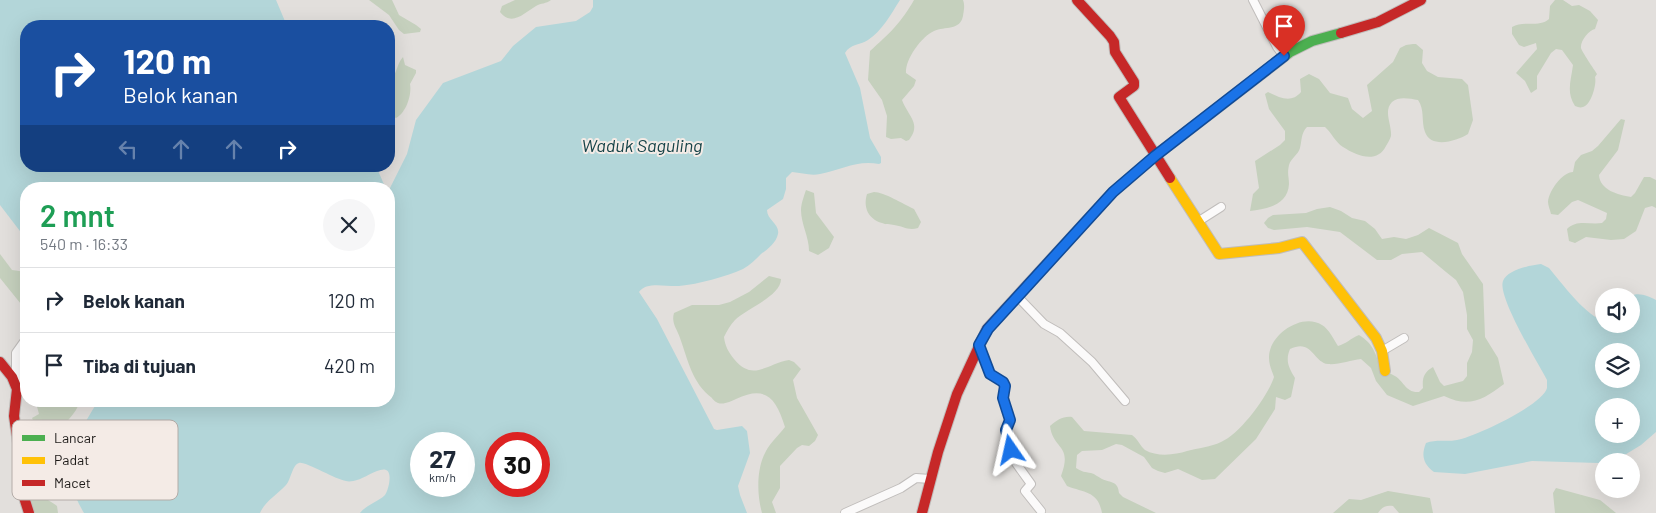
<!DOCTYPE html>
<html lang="id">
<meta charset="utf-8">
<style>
body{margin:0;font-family:Barlow,sans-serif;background:#f6f6f7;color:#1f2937;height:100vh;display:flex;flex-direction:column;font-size:19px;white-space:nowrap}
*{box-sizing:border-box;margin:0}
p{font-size:16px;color:#747a83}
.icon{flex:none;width:28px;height:28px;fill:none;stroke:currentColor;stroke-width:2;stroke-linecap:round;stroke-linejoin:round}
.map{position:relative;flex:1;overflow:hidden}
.details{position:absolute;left:20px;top:182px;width:375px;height:225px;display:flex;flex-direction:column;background:#fff;border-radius:20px;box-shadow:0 5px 20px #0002}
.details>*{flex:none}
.guide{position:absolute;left:20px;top:20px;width:375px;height:152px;border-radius:20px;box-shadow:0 5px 20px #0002;background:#1a4fa0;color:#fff;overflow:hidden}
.fabs{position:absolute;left:1595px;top:288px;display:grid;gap:10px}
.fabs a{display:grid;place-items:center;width:45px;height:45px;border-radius:50%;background:#fff;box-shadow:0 5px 20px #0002;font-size:25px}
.speed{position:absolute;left:410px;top:432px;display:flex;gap:10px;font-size:25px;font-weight:700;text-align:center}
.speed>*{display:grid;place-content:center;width:65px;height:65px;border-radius:50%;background:#fff;box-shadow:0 5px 20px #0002;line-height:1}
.speed small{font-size:12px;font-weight:400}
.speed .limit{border:8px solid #d22;background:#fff;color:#111}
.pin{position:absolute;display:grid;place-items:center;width:42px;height:42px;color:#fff;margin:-51px -21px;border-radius:50% 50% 50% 0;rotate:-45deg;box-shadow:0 0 5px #0007}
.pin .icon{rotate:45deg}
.me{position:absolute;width:55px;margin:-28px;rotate:349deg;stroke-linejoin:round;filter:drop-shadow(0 0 4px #0008)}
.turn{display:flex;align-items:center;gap:18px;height:105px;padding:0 20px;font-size:22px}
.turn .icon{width:65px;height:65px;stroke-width:2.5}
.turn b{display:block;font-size:35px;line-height:42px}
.lanes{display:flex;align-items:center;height:48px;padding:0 20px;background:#0003;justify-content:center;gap:25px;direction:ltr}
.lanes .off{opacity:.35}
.round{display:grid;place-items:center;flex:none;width:52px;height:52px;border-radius:26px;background:#f6f6f7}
.overview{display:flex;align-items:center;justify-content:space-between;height:85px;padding:0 20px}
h1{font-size:30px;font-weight:600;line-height:38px;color:#1e9e55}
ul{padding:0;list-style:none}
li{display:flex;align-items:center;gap:15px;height:65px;padding:0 20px;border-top:1px solid #e0e1e3}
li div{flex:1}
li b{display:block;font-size:19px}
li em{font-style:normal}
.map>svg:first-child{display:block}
</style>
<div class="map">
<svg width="1656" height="513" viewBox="0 0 1656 513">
<rect width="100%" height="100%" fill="#e2dfdc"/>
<!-- green -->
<g fill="#c5d0bd">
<path d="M369,0H392L399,15L416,25L421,29L420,32L404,34L399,30L389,15Z"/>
<path d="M515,0H551C546,4 541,3 536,6C524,13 512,27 500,12L502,6Z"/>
<path d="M914,0H963C965,5 964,10 963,16C960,31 945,26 934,31C922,36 905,59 906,73L916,80L914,86L902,100C908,116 922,124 909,140L906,141L901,138L891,139L886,137L887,116L882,100L868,80L870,51C889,34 901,23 914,0Z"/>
<path d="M1555,0H1563L1572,6L1579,5L1590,11L1598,20L1595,29C1589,30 1580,41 1581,48C1582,52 1594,69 1597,74L1595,77C1597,84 1591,105 1583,107C1580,108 1578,107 1575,106C1566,92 1571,81 1573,65L1562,50L1556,49L1551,53L1537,76V89L1531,93L1525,81L1516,73L1537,49L1536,43L1524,47L1519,45L1512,34V27C1523,20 1539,28 1549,19L1550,6Z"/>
<path d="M1413,44H1416L1423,50L1422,63L1427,71L1438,77L1462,79L1468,85L1473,120L1468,134C1457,141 1431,149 1425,132C1421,121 1425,110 1418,100C1410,99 1399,96 1392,102C1383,111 1392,125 1391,136C1390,139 1388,143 1386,146C1377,164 1357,156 1343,147C1335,142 1332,133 1325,127H1307C1301,133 1302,140 1300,148C1298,155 1291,158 1289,165C1287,174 1289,177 1289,184C1288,205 1267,209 1250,211L1253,194L1259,188L1255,161L1280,145L1285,140V131L1269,109L1265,94L1268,92C1279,97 1291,104 1301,92L1300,79L1309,74L1319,79L1330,93L1348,98L1352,109L1363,118L1372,111L1367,85L1393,62L1400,48L1406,45Z"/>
<path d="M403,57L405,65L416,70V73L410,84C412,95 406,113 396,118L389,114V83C397,75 396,65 403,57Z"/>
<path d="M1621,119L1625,120L1618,150L1599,175C1600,190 1618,195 1631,197L1635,193L1644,177H1650L1656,180V208L1652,206L1645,208L1636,231L1624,239L1611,240L1586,237L1575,243L1569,241L1567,229C1577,219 1589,225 1602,223L1606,219L1607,213L1578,200L1572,202L1558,215L1551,214C1550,210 1548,205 1548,202C1549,190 1563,172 1573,172L1575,162L1581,155L1592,151L1598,146Z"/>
<path d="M806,190L814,193L816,213L834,237L829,248L818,255L809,251C809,237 801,224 801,210C801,204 804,196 806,190Z"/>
<path d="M874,192C884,192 903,204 914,209L921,222L918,228C908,231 903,226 894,225C890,224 886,225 882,223C868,219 863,207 867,194Z"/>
<path d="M1330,207L1341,211L1352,218L1365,221L1375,229L1382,239L1394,237L1406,239L1418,235L1429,228L1458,243L1462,254L1483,284L1485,337L1498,358L1504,384C1483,400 1469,408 1444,396L1413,406L1387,395L1376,381L1371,368L1361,359C1351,360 1338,365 1328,364C1313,362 1312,338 1290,349C1285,361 1289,368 1295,378L1291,397L1285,400L1276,397L1275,409L1256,439L1215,479L1202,480L1178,469L1165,473L1158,471L1152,468L1144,457L1122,445L1116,444L1102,450L1082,451L1077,455L1076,468C1082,472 1085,472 1091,473C1095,474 1098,477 1102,479C1111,483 1118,481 1119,493L1123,497L1156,513H1102C1098,491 1085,493 1067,486L1061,476C1073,444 1053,450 1050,426C1057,420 1063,416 1072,417L1084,431L1132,435C1138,439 1140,446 1145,450C1157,457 1175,455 1187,451C1198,448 1211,447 1221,442C1240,434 1268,396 1274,377C1272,371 1269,365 1269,358C1268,336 1301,312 1322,325C1329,329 1334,340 1338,346C1346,344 1351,338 1359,335C1374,344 1377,356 1381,372C1384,373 1390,373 1393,375C1404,380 1405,393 1419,392L1423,388C1422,378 1424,372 1433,367L1440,382L1444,386L1463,381L1467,376V363L1472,352L1473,340L1467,329V315L1463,292L1456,280L1446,272L1422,252L1402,254L1391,260H1377L1340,232L1307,227L1274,230L1268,228L1264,223L1268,218L1273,215L1306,213L1317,209Z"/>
<path d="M0,254L12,270L26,272L25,309L0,278Z"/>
<path d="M769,276L781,279C781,296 746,309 735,320C730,325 727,331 724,337C725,346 728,351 734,359C753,382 766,364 789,360L794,362L801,369L793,380L797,398L818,435L815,441L809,446L802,445L797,448L780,466V488L772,502L776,513H762C757,495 756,469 766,451C770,443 779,435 785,427C776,398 766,385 736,399C731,401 724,405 718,403C717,403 712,399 712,398C692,383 688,360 680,338C677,329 671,323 674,313L692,305H719L730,302L749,292Z"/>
<path d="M39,401H80C76,415 63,424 54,435C45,447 33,480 42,494C46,500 52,502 57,506L58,513H34L28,498L24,481L31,466L29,453L30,440L38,432L32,418L39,414L36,403Z"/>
<path d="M1556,488L1600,500L1616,513H1555L1553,493Z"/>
<path d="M1388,491L1430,498L1433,513H1399L1393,506C1386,505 1382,507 1378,513H1333L1349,499L1361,500Z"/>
</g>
<!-- water -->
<g fill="#b3d6d9" fill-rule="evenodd">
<path d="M0,0H276L287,26H26V166H376L386,189H26V239L0,205Z"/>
<path d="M593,0H900C891,14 882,31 868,40C860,45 850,44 845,53L860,88L870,138L881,157V163L879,164C856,160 842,170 820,174C811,176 802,173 792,172L786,178V189L783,199L767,210C767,220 780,224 778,234C776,243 768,249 761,254C756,259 750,265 743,269C725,277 699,284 679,286C667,287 646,281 639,292L657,319L714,429L717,430L742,426L747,431L750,453L738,486L740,495L747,513H360C366,505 378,502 385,495C387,492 388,488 389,484C394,455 367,478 357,480C354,481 349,482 346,481C336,480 305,461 299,463C292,465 291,480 286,485C277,495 265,501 260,513H84C56,466 72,444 98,401H389V190L407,154L416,120L443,83L501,61L513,46L536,27L576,21L590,12L593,7ZM421,444H464V486H421ZM496,444H539V486H496Z"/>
<path d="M1541,264L1549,268C1560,281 1588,319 1604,320V324H1631L1630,296C1640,292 1647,296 1656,300V432L1641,445L1618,459L1599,463L1532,461L1465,474L1434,472C1423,464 1421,455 1426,443C1436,439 1447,442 1457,440C1474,437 1543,405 1547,388C1547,387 1547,381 1547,380C1538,363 1497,296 1503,281C1507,270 1531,265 1541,264ZM1604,351H1631V379H1604ZM1604,406H1631V434H1604Z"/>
</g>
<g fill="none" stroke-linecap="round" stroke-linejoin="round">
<!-- street casing -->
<g stroke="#c0bdbb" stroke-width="10">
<g id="street">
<path d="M1253,0L1277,47L1284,56"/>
<path d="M1199,221L1221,207"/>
<path d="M1017,296L1044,324L1060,333L1092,362L1125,401"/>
<path d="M979,345L990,374L1003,382L1005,386L1003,398L1010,420L1006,430V436L1016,463L1031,484L1025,491L1041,511"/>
<path d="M1382,351L1404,338"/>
<path d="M16,383V353L26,339"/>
<path d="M845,513L901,488L916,478L930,479"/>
</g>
</g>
<!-- fast casing -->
<g stroke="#c0bdbb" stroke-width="12">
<path id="fast" d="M1126,181L1155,156L1290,52L1312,41L1341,33"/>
</g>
<!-- slow casing -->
<g stroke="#c0bdbb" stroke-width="12">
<path id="slow" d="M1170,178L1219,254L1279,248L1302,242L1376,338L1382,351L1385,371"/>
</g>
<!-- jam casing -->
<g stroke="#c0bdbb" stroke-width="12">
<g id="jam">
<path d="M1077,0L1110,36L1114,42L1115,52L1134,82V86L1119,97L1170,178"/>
<path d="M1341,33L1378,22L1421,0"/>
<path d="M0,362L12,377L17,389L14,416L19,450L21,488L29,513"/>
<path d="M922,513L938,452L957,394L987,329L1113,192L1126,181"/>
</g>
</g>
<!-- street -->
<use href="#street" stroke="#fbfafa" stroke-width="8"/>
<!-- fast -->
<use href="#fast" stroke="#4caf50" stroke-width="10"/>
<!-- slow -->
<use href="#slow" stroke="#ffc107" stroke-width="10"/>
<!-- jam -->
<use href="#jam" stroke="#c62828" stroke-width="10"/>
</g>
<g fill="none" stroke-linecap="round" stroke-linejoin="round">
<!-- route casing -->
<g stroke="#114b97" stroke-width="12">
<path id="route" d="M1011,450L1006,430L1010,420L1003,398L1005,386L1003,382L990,374L979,345L988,329L1113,192L1155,156L1284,56"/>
</g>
<!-- route -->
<use href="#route" stroke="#1a73e8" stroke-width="9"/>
</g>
<g text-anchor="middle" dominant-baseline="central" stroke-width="4" stroke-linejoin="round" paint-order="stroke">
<!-- water labels -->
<g font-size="18" font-style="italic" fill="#154348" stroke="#f4ebe6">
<text x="642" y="145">Waduk Saguling</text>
</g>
</g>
<!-- legend -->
<rect x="12" y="420" width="166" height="80" rx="8" fill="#f4ebe6" stroke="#b4aca8" stroke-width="1"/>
<rect x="22" y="435" width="23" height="6" fill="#4caf50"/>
<rect x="22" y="457" width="23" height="7" fill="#ffc107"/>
<rect x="22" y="480" width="23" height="6" fill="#c62828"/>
<g font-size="14" fill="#1d1a18">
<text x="54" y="443">Lancar</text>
<text x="54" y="465">Padat</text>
<text x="54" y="488">Macet</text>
</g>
</svg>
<div class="fabs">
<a><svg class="icon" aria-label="sound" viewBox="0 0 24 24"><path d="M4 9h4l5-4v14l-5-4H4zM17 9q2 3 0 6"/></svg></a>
<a><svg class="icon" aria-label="layers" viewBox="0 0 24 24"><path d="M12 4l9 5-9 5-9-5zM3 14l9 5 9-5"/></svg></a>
<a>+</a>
<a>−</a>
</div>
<div class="speed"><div>27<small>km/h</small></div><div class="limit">30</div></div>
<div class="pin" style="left:1284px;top:56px;background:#d93025"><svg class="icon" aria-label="arrive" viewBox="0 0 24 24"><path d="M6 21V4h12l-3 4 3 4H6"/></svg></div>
<svg class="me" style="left:1011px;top:450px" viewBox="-20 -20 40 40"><path d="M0-17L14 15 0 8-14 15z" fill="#1a73e8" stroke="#fff" stroke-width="4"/></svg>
<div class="guide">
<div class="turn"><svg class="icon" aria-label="right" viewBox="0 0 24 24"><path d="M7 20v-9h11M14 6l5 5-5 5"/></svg><div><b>120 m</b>Belok kanan</div></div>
<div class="lanes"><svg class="icon off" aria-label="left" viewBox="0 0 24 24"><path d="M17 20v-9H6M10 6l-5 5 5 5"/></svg><svg class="icon off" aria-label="ahead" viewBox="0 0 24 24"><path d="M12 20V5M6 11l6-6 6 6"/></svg><svg class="icon off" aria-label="ahead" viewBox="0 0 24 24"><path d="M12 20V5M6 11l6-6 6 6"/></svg><svg class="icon" aria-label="right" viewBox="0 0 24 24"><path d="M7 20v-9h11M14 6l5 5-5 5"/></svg></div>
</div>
<section class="details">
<div class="overview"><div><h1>2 mnt</h1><p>540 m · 16:33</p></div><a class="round"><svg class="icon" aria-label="close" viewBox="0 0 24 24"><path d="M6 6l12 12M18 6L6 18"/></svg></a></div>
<ul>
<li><svg class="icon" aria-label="right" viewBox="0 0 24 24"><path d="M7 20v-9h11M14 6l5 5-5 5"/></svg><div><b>Belok kanan</b></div><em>120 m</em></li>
<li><svg class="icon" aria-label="arrive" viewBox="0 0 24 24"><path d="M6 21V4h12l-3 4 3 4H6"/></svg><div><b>Tiba di tujuan</b></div><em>420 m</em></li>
</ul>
</section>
</div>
